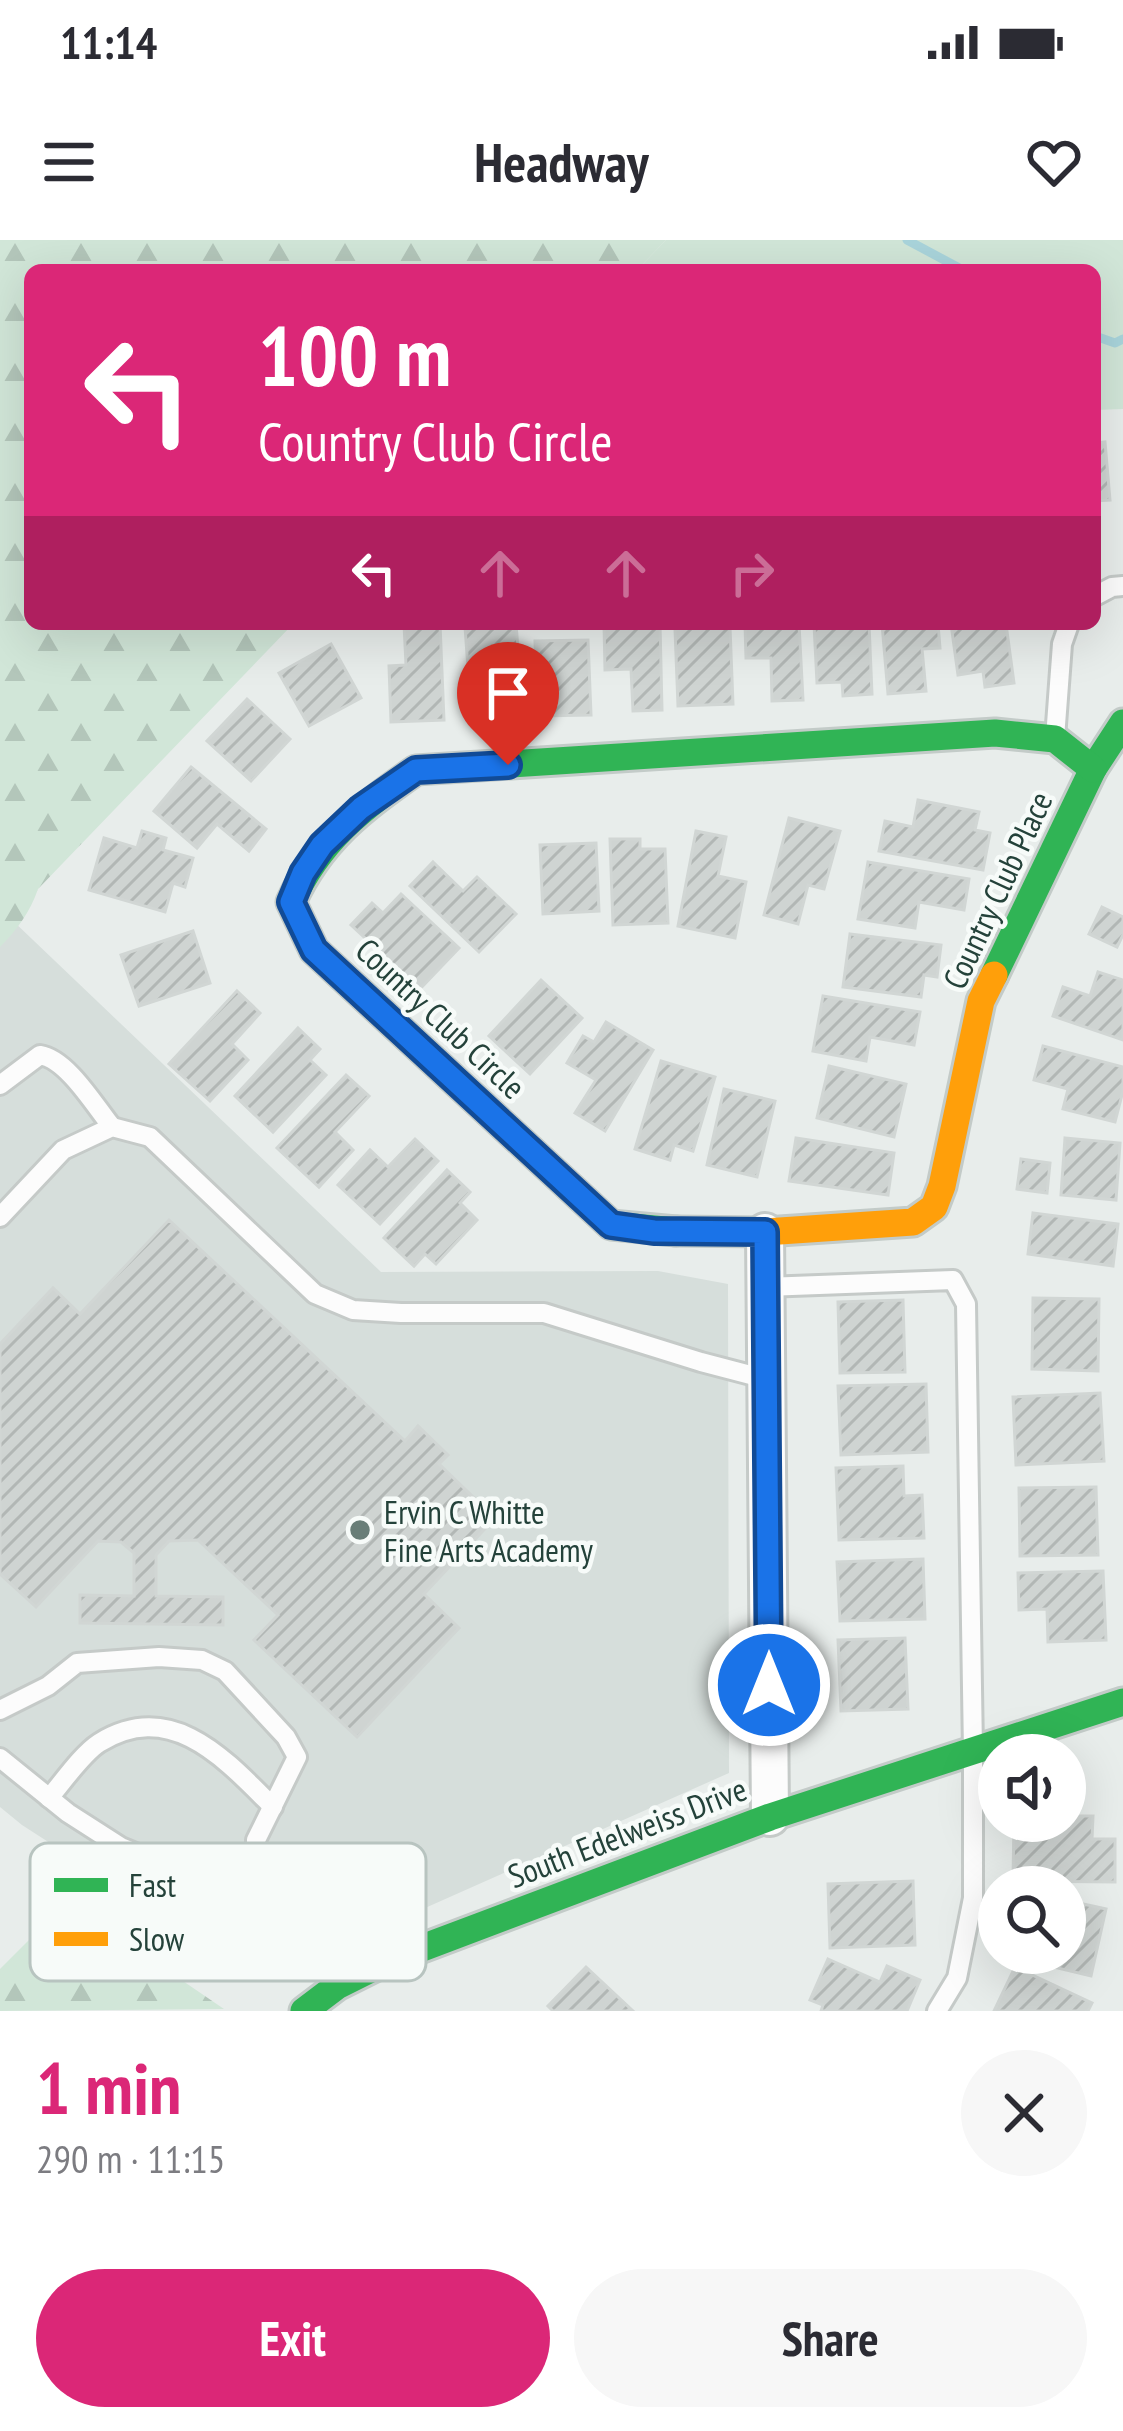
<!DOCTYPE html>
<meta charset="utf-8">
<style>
body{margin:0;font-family:"PT Sans Narrow",sans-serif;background:#f7f7f7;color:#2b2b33;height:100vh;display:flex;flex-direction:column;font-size:45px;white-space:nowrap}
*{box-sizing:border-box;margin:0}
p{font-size:39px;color:#7c7c81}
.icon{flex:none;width:66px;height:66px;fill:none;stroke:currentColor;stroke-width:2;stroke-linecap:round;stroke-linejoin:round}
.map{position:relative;height:1771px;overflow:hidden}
.side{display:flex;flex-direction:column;background:#fff;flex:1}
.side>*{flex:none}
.top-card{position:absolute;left:24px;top:24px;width:1077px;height:366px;border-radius:18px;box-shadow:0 12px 48px #0002;background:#db2777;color:#fff;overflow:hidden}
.controls{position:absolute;left:978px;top:1494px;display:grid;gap:24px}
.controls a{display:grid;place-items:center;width:108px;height:108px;border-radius:50%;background:#fff;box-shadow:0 12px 48px #0002;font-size:60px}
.pin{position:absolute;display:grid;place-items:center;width:102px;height:102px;color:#fff;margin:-123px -51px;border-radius:50% 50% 50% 0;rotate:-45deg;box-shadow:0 0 12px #0007}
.pin .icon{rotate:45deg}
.me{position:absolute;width:132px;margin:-66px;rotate:0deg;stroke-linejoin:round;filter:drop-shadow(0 0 9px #0008)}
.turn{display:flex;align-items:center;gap:42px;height:252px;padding:0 36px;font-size:54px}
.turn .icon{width:156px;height:156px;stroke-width:2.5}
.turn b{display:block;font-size:84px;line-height:102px}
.lanes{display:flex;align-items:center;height:114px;padding:0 36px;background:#0003;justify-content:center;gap:60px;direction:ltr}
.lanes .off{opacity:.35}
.round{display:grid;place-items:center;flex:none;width:126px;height:126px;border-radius:63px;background:#f7f7f7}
.overview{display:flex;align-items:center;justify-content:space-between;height:204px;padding:0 36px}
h1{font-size:72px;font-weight:700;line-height:90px;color:#db2777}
.primary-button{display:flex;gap:24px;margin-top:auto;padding:24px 36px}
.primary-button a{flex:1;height:138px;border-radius:72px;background:#db2777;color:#fff;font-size:48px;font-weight:700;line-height:138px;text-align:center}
.primary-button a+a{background:#f7f7f7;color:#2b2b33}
.status{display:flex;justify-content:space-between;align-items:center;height:84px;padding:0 60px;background:#fff;direction:ltr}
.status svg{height:33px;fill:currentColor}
header{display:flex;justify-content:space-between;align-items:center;height:156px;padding:0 36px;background:#fff;font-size:54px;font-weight:700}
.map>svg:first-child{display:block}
</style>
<div class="status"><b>11:14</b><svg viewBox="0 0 49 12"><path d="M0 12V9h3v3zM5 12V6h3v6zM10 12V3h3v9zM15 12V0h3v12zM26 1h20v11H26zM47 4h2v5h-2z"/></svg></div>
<header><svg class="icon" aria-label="menu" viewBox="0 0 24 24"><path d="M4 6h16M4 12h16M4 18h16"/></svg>Headway<svg class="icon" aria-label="heart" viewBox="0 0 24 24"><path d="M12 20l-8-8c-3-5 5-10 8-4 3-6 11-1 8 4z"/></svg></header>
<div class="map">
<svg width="1123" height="1771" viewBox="0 0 1123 1771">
<defs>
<pattern id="forest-firs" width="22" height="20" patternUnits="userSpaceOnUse" patternTransform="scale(3)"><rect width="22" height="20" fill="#d1e6d8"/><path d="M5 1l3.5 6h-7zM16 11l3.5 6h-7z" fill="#b3c6ba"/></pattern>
<pattern id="building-hatch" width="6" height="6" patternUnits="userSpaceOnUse" patternTransform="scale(3)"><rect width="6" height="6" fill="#cfd4d2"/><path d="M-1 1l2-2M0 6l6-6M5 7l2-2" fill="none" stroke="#b2b7b5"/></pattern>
</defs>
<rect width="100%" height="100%" fill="#e8edeb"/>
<!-- built -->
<path fill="#d6dedb" d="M11,679L381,1032L658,1031L728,1044L729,1533L353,1700L156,1662L115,1645L22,1585L0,1567V690Z"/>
<!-- grass -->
<path fill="#d1e6d8" d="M666,0H1123V169L1095,170V30H637Z"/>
<!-- forest -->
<g fill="url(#forest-firs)">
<path d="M0,0H666L637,30H30V384H293L38,649C30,672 17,690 0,707Z"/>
<path d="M67,1662L224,1769L0,1771V1729Z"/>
</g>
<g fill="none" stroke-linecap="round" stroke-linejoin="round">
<!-- stream -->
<g stroke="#a9d4db" stroke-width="9">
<path d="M907,0L963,30"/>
<path d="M1095,96L1115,103L1123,99"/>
</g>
</g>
<!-- building -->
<g fill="url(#building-hatch)" stroke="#d1d6d4" stroke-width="3">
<path d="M1105,202L1110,260L1095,261V203Z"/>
<path d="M404,384H440L444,480L391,482L389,426L406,425Z"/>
<path d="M516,384L524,481L493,483L490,441L469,442L465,387Z"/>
<path d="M604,384H660L662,470L633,471L631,429L605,430Z"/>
<path d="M745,384H799L803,460L772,461L771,418H746Z"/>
<path d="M814,384H869L872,454L843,456L842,442L817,443Z"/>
<path d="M882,384H938L940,408L922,409L926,451L888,454Z"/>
<path d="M951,384H1006L1014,443L985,447L983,431L958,435Z"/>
<path d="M730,387L733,464L678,466L675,389Z"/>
<path d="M588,400L591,475L537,476L535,401Z"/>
<path d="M331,404L361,458L309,486L279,433Z"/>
<path d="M247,459L290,499L251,541L207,501Z"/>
<path d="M191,527L266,589L249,611L217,584L197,608L154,571Z"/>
<path d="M918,560L979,572L975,590L990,593L983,630L879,611L885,581L913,587Z"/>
<path d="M789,578L840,591L824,649L808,645L798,684L764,675Z"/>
<path d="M142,591L166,598L163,610L193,618L185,647L173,643L165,672L89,650L104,598L137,608Z"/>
<path d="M696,591L726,597L718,636L746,642L735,698L678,686Z"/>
<path d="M610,599H640V609H665L668,683L613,685Z"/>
<path d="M596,603L599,671L543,674L540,605Z"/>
<path d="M433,622L463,651L477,637L516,674L479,712L410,646Z"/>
<path d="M868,622L969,639L964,670L919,662L915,688L858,679Z"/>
<path d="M401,654L459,708L420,749L351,685L372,663L383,673Z"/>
<path d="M1102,667L1123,677V695L1117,707L1089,694Z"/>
<path d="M193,691L210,743L139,766L121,715Z"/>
<path d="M850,694L941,705L937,737L924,735L921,757L843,747Z"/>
<path d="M1098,732L1123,740V800L1053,776L1063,747L1090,756Z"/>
<path d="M541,740L582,778L530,834L489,796Z"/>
<path d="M237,751L260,773L232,804L248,820L210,861L169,824Z"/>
<path d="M823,756L920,772L914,805L870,797L866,821L813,811Z"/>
<path d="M606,782L653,810L605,891L575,873L596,840L567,823L583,796L594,802Z"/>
<path d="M298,788L320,809L310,820L326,835L273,892L235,856Z"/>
<path d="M1043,806L1123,827V851L1115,882L1063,869L1068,849L1034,840Z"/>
<path d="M661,821L715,837L693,911L674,905L670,920L635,909Z"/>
<path d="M829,826L906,844L894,897L817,878Z"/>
<path d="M346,835L369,856L335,892L353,910L319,947L277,908Z"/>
<path d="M724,849L775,861L757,937L707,925Z"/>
<path d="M796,898L894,913L888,955L789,941Z"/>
<path d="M1065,898L1120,903L1116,960L1061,955Z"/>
<path d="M415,899L438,921L380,984L338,945L370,910L388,927Z"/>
<path d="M1021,919L1050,923L1047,953L1017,949Z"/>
<path d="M447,930L470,952L460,963L477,980L436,1024L425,1014L414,1026L384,998Z"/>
<path d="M1033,973L1118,984L1113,1026L1028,1014Z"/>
<path d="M169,980L405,1201L418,1186L448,1215L439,1224L495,1278L424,1354L459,1388L357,1497L254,1400L278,1375L198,1300L169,1301L156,1315V1356L223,1357V1385L80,1383V1355L134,1356V1313L121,1302L98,1301L36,1367L0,1334V1104L53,1048L80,1074Z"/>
<path d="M1033,1058L1099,1059L1098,1131L1032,1129Z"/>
<path d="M903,1060L905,1132L840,1133L838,1062Z"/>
<path d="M926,1144L928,1212L841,1215L838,1146Z"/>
<path d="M1100,1153L1104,1221L1016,1225L1013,1157Z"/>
<path d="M903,1226L904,1256L922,1255L924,1298L839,1300L836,1228Z"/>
<path d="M1096,1247L1098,1315L1020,1316L1019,1248Z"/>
<path d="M923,1319L925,1379L840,1381L837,1322Z"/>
<path d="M1103,1331L1106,1400L1048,1402L1047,1369L1019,1370L1018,1333Z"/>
<path d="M905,1398L908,1469L841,1471L838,1400Z"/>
<path d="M1065,1576H1093L1092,1599H1115V1642L1013,1641L1014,1581H1065Z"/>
<path d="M913,1641L915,1705L830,1708L828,1644Z"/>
<path d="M1065,1660L1106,1669L1091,1736L1008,1716V1713H1065Z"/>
<path d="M828,1719L880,1742L887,1726L920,1740L907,1771H821L823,1765L810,1760Z"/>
<path d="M586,1727L633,1771H553L548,1766Z"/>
<path d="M1015,1727L1092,1763L1088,1771H994Z"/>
</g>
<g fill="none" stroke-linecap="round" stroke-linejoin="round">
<!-- lane casing -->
<g stroke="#c5cac8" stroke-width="24">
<g id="lane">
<path d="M1095,356L1112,347L1123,346"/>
<path d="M1055,498L1062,404L1069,384"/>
<path d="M0,845L40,815C67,819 95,866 112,887"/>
<path d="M0,977L63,910L112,887L150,897L315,1054L353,1070L401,1073H544L701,1122L766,1139"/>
<path d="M765,1047L953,1040L966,1064L973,1511V1658L957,1738L937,1771"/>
<path d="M0,1470L48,1446L77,1423L159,1417L202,1420L225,1431L286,1497L297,1517L256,1600L255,1656"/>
<path d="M0,1518L68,1573L121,1607L216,1646L255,1656L334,1742"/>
<path d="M49,1558C62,1543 82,1514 99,1503C171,1458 225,1519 273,1567"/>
</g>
</g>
<!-- street casing -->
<g stroke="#c5cac8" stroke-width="42">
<path id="street" d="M765,992L770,1577"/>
</g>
<!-- fast casing -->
<g stroke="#c3cbc8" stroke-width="33">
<g id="fast">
<path d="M994,735L1093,529L1123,483"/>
<path d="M676,991L611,985L314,710L291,662C320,599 361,569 416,530L995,493L1055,499L1093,529"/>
<path d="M304,1771L337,1746L385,1722L770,1577L1123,1462"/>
</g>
</g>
<!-- slow casing -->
<g stroke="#c3cbc8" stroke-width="33">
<path id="slow" d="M676,991L765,992L913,982L934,967L942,946L981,761L994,735"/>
</g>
<!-- lane -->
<use href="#lane" stroke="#fcfcfc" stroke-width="18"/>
<!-- street -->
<use href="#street" stroke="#fcfcfc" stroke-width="36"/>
<!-- fast -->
<use href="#fast" stroke="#30b455" stroke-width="27"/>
<!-- slow -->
<use href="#slow" stroke="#ff9f0a" stroke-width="27"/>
</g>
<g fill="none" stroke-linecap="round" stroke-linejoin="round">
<!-- route casing -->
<g stroke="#114b97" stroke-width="30">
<path id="route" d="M508,525L416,530L361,568L322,605L303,633L291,662L314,710L611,985L654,991L765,992L769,1445"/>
</g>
<!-- route -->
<use href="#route" stroke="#1a73e8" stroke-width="21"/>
</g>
<!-- markers -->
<circle fill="#697e78" stroke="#f7fbf9" stroke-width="4.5" cx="360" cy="1290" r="12"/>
<g text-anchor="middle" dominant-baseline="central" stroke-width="9" stroke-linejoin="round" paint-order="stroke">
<!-- street labels -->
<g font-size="33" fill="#24423a" stroke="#f7fbf9">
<text transform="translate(997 650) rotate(-65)">Country Club Place</text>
<text transform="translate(441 778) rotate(43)">Country Club Circle</text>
<text transform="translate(627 1592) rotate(-21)">South Edelweiss Drive</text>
</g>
<!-- poi labels -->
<g font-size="33" fill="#24423a" stroke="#f7fbf9" text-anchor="start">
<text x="384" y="1271">Ervin C Whitte<tspan x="384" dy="38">Fine Arts Academy</tspan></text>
</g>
</g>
<!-- legend -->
<rect x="30" y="1603" width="396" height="138" rx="18" fill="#f7fbf9" stroke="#b8c4c0" stroke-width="3"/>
<rect x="54" y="1638" width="54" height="14" fill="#30b455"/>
<rect x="54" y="1692" width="54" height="14" fill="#ff9f0a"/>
<g font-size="33" fill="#24423a">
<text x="129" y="1657">Fast</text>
<text x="129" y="1711">Slow</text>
</g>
</svg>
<div class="controls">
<a><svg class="icon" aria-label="sound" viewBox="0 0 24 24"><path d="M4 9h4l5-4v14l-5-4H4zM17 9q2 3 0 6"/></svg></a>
<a><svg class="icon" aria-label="search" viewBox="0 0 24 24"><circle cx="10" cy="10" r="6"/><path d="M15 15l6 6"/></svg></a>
</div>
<div class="pin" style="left:508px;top:525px;background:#d93025"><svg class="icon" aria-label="arrive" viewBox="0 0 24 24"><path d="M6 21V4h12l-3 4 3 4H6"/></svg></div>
<svg class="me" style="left:769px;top:1445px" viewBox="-20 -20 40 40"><circle r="17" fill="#1a73e8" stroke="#fff" stroke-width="3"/><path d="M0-11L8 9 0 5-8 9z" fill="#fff"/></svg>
<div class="top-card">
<div class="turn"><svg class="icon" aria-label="left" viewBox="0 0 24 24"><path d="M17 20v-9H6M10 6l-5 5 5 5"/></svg><div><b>100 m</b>Country Club Circle</div></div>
<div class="lanes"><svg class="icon" aria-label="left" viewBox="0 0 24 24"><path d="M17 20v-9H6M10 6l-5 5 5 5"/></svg><svg class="icon off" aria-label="ahead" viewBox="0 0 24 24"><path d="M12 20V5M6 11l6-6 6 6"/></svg><svg class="icon off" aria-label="ahead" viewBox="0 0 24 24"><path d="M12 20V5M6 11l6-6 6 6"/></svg><svg class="icon off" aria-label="right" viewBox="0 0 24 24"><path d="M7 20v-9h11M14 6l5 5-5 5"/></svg></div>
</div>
</div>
<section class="side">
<div class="overview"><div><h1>1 min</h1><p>290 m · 11:15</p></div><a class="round"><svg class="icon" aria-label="close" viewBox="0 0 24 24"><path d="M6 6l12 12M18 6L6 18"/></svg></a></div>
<div class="primary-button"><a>Exit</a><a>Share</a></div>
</section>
